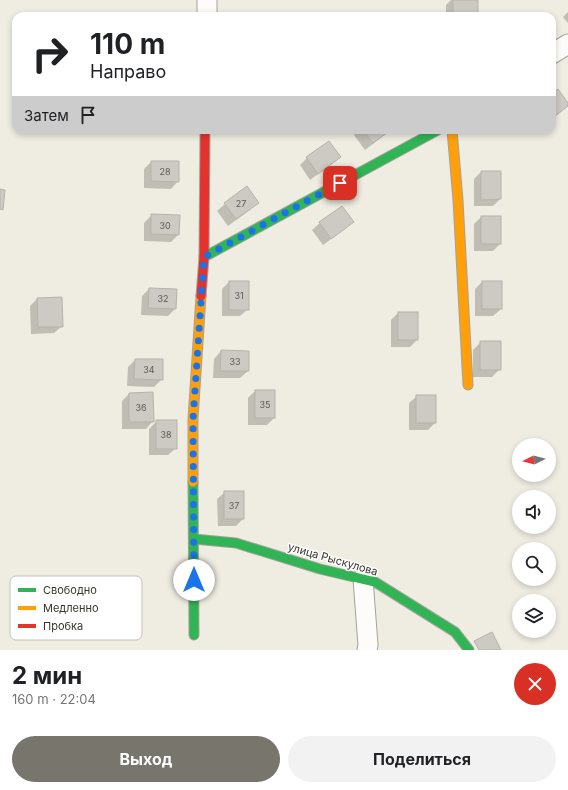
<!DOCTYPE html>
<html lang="ru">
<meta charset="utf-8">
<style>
body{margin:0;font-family:Inter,sans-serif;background:#f2f2f2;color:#202124;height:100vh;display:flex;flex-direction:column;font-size:15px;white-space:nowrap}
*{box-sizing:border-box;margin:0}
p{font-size:13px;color:#757577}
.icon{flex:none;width:22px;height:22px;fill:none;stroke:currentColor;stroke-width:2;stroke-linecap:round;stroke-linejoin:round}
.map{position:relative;height:650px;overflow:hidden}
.drawer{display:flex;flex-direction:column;background:#fff;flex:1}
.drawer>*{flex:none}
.banner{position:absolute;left:12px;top:12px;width:544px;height:122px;border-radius:12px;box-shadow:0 2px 6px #0003;background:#fff;color:#202124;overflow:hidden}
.needle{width:26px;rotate:264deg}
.buttons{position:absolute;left:512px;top:438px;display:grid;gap:8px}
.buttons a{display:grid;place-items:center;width:44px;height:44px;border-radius:50%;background:#fff;box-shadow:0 2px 6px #0003;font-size:20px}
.pin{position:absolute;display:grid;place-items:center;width:34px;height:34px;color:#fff;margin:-17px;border-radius:8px;box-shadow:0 2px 6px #0006}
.me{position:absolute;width:44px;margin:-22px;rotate:0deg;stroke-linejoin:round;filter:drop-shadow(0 0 3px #0008)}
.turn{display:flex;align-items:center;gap:14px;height:84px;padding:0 12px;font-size:18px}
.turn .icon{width:52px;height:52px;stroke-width:2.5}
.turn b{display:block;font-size:28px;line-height:34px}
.then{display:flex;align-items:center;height:38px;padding:0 12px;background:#0003;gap:8px;font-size:15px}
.round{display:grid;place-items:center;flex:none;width:42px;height:42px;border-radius:21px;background:#f2f2f2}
.summary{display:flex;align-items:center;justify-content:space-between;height:68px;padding:0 12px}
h1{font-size:24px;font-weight:700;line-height:30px}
.button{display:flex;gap:8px;margin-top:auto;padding:8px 12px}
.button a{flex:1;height:46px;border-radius:24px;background:#77756c;color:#fff;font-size:16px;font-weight:700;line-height:46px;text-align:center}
.button a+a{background:#f2f2f2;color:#202124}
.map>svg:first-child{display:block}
</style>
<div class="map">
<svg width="568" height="650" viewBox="0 0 568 650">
<rect width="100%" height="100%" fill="#efede2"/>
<!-- shadow -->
<g fill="#0003">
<path d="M451,0H477V16H446V5Z"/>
<path d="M568,12V23L563,17Z"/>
<path d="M552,94L568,104L561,112L552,119Z"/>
<path d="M359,130H391L365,150L354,135Z"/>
<path d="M329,142L340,157L332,164L310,180L300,165L307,158Z"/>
<path d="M151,162L178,181L171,189L144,188V169Z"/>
<path d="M481,172H500V199L493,206H474V179Z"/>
<path d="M257,203L250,210L228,226L217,211L225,204Z"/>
<path d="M342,207L352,222L345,229L323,245L312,230L320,223Z"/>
<path d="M152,215L178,235L171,242L144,241V223Z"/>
<path d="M481,217L500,244L493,251H474V224Z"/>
<path d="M229,282L248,309L240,316H222V289Z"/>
<path d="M482,282H501V309L493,316H475V289Z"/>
<path d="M149,289L175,309L168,316L141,315L142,296Z"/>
<path d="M38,298L62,326L54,333L31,334L30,306Z"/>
<path d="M398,313H417V340L410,347H391V320Z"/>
<path d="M481,342L500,369L492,377H473V350Z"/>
<path d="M221,351L248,352V371L240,378H213L214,359Z"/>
<path d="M135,360L162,379L154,387L127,386L128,367Z"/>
<path d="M255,391H274V418L267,425H248V398Z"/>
<path d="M152,393L153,421L146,429H122V401L129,394Z"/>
<path d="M417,396L435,423L428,430H409V403Z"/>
<path d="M157,421L176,448L168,455H149V429Z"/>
<path d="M225,492L243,519L236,526H218L217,499Z"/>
</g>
<!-- building -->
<g fill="#cccac2" stroke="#b5b3aa">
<rect x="453" y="0" width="25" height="16"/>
<path d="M558,89L568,103V106L552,118V93Z"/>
<path d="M363,130H391L373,143Z"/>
<path d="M329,141L341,157L318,174L306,157Z"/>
<path d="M151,161H179V182L151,181Z"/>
<path d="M481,171H501V199L481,200Z"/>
<path d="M247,186L259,203L236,219L224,203Z"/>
<path d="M0,189L5,190L3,210L0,209Z"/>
<path d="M342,206L354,222L331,239L319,222Z"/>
<path d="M151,214L180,215L179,235L151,234Z"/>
<rect x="481" y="216" width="20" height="28"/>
<rect x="229" y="281" width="20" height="29"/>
<rect x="482" y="281" width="20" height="28"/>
<path d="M149,288L177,289L176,309L148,308Z"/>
<path d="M62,297L63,327H38L37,298Z"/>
<rect x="398" y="312" width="20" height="28"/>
<rect x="480" y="341" width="21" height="29"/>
<path d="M221,350L249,351V371H220Z"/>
<path d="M135,359H163V380L134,379Z"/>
<rect x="255" y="390" width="20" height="28"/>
<path d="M153,392L154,422H129V393Z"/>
<rect x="416" y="395" width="20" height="28"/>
<rect x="156" y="420" width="21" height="29"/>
<rect x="224" y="491" width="20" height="28"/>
<path d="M492,632L501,650H479L474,641Z"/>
</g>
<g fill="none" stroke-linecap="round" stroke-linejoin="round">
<!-- street casing -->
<g stroke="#a4a299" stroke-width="21">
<g id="street">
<path d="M207,16V0"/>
<path d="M552,54L568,44"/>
<path d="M363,579L368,645L367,650"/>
</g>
</g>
<!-- fast casing -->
<g stroke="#a4a299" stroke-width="11">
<g id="fast">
<path d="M204,257L438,130"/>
<path d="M193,482L194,635"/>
<path d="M194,539L236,543L320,569L375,582L455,632L469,650"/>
</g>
</g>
<!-- slow casing -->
<g stroke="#a4a299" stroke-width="11">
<g id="slow">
<path d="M452,130L458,200L468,385"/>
<path d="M193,482V419L201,296"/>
</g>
</g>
<!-- jam casing -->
<g stroke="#a4a299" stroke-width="11">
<path id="jam" d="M201,296L204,257L205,130"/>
</g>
<!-- street -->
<use href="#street" stroke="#fdfcfb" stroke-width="19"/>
<!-- fast -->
<use href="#fast" stroke="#30b455" stroke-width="9"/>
<!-- slow -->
<use href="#slow" stroke="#ff9f0a" stroke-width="9"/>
<!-- jam -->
<use href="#jam" stroke="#e5322d" stroke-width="9"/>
</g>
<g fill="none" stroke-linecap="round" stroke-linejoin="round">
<!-- route -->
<path stroke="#1a73e8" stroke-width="7" stroke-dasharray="0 12.6" d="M194,580L193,420L204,257L340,183"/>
</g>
<g text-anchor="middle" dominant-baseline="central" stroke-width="3" stroke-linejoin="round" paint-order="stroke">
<!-- number labels -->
<g font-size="9" fill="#5c5a52">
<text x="165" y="171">28</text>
<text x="241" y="203">27</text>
<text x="165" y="225">30</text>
<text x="239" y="295">31</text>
<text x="163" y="298">32</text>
<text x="235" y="361">33</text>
<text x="149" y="369">34</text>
<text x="265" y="404">35</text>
<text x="141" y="407">36</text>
<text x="166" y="434">38</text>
<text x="234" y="505">37</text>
</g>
<!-- street labels -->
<g font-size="11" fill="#37352d" stroke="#fff">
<text transform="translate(333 559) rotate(16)">улица Рыскулова</text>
</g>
</g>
<!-- legend -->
<rect x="10" y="576" width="132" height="64" rx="6" fill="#fff" stroke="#c3c2c0" stroke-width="1"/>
<rect x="18" y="588" width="18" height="4" fill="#30b455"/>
<rect x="18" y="606" width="18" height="4" fill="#ff9f0a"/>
<rect x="18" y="624" width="18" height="4" fill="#e5322d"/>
<g font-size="11" fill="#37352d">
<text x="43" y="594">Свободно</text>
<text x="43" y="612">Медленно</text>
<text x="43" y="630">Пробка</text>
</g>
</svg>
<div class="buttons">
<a><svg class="needle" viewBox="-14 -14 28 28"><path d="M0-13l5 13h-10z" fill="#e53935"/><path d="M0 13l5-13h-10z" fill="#757577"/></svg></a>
<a><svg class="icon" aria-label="sound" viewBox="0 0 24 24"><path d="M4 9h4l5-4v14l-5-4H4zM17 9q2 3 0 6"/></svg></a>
<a><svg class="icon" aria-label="search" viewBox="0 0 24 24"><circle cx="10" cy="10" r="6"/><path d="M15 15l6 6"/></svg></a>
<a><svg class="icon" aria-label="layers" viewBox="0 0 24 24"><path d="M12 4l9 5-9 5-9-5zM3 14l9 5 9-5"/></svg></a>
</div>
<div class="pin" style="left:340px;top:183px;background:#d93025"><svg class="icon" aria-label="arrive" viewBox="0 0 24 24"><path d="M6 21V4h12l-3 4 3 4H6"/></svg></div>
<svg class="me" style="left:194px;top:580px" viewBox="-20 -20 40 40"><circle r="19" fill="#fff"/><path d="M0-13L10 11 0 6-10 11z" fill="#1a73e8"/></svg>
<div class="banner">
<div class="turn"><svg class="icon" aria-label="right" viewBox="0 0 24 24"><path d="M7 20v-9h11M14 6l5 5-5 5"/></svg><div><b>110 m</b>Направо</div></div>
<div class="then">Затем<svg class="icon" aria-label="arrive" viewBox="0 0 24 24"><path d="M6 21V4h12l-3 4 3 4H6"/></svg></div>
</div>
</div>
<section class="drawer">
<div class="summary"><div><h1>2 мин</h1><p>160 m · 22:04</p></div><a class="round" style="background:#d93025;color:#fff"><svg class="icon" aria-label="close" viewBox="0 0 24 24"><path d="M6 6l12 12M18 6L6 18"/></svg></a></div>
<div class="button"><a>Выход</a><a>Поделиться</a></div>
</section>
